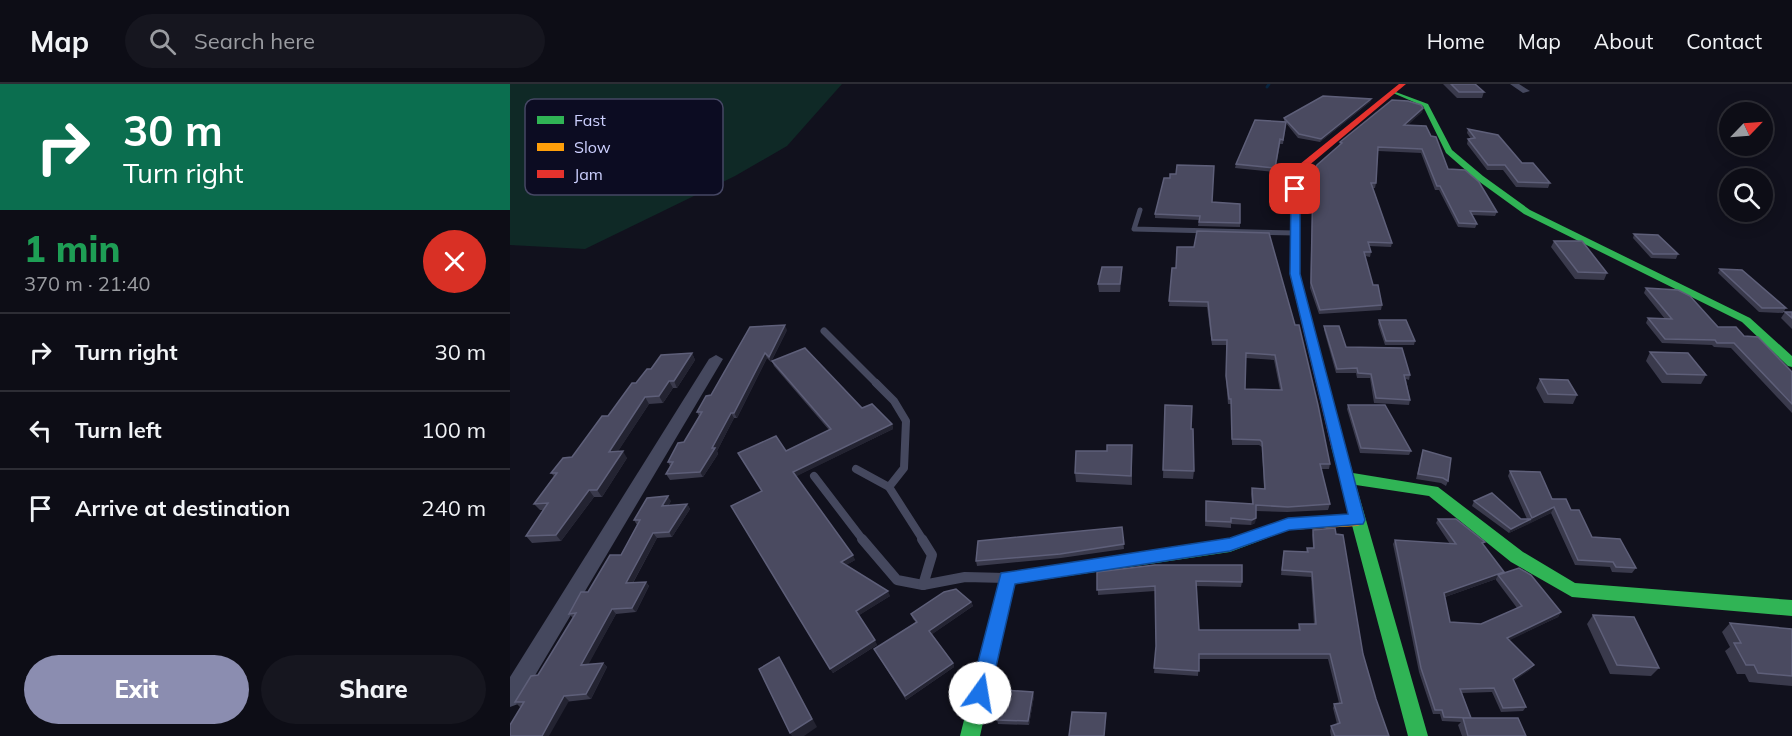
<!DOCTYPE html>
<meta charset="utf-8">
<style>
body{margin:0;font-family:Mulish,sans-serif;background:#16161f;color:#f1f3f6;height:100vh;display:flex;flex-direction:column;font-size:22px;white-space:nowrap}
*{box-sizing:border-box;margin:0}
p{font-size:20px;color:#9a9ca1}
.icon{flex:none;width:33px;height:33px;fill:none;stroke:currentColor;stroke-width:2;stroke-linecap:round;stroke-linejoin:round}
.map{position:relative;flex:1;overflow:hidden}
.sheet{display:flex;flex-direction:column;background:#0d0d16;width:510px}
.sheet>*{flex:none}
.banner{background:#0b6e4f;color:#fff;overflow:hidden}
.needle{width:39px;rotate:65deg}
.buttons{position:absolute;left:1209px;top:18px;display:grid;gap:12px}
.buttons a{display:grid;place-items:center;width:54px;height:54px;border-radius:50%;background:#0d0d16;box-shadow:0 3px 15px #0003,0 0 0 2px #2d2d35;font-size:30px}
.pin{position:absolute;display:grid;place-items:center;width:51px;height:51px;color:#fff;margin:-26px;border-radius:12px;box-shadow:0 3px 9px #0006}
.me{position:absolute;width:66px;margin:-33px;rotate:13deg;stroke-linejoin:round;filter:drop-shadow(0 0 4px #0008)}
.turn{display:flex;align-items:center;gap:21px;height:126px;padding:0 24px;font-size:27px}
.turn .icon{width:78px;height:78px;stroke-width:2.5}
.turn b{display:block;font-size:42px;line-height:51px}
.round{display:grid;place-items:center;flex:none;width:63px;height:63px;border-radius:32px;background:#16161f}
.headline{display:flex;align-items:center;justify-content:space-between;height:102px;padding:0 24px}
h1{font-size:36px;font-weight:800;line-height:45px;color:#1e9e55}
.action{display:flex;gap:12px;margin-top:auto;padding:12px 24px}
.action a{flex:1;height:69px;border-radius:36px;background:#8b8db0;color:#fff;font-size:24px;font-weight:800;line-height:69px;text-align:center}
.action a+a{background:#16161f;color:#f1f3f6}
ul{padding:0;list-style:none}
li{display:flex;align-items:center;gap:18px;height:78px;padding:0 24px;border-top:2px solid #2d2d35}
li div{flex:1}
li b{display:block;font-size:22px}
li em{font-style:normal}
header{display:flex;align-items:center;gap:36px;box-sizing:border-box;height:84px;padding:0 30px;background:#0d0d16;border-bottom:2px solid #2d2d35}
header strong{font-size:28px}
nav{display:flex;gap:33px;margin-inline-start:auto;font-size:21px}
.search{width:420px;height:54px;background:#16161f;display:flex;align-items:center;gap:15px;box-sizing:border-box;padding:0 21px;border-radius:33px;color:#9a9ca1;font-size:22px}
main{display:flex;flex:1;min-height:0}
.map>svg:first-child{display:block}
</style>
<header>
<strong>Map</strong>
<div class="search"><svg class="icon" aria-label="search" viewBox="0 0 24 24"><circle cx="10" cy="10" r="6"/><path d="M15 15l6 6"/></svg>Search here</div>
<nav><a>Home</a><a>Map</a><a>About</a><a>Contact</a></nav>
</header>
<main>
<section class="sheet">
<div class="banner">
<div class="turn"><svg class="icon" aria-label="right" viewBox="0 0 24 24"><path d="M7 20v-9h11M14 6l5 5-5 5"/></svg><div><b>30 m</b>Turn right</div></div>
</div>
<div class="headline"><div><h1>1 min</h1><p>370 m · 21:40</p></div><a class="round" style="background:#d93025;color:#fff"><svg class="icon" aria-label="close" viewBox="0 0 24 24"><path d="M6 6l12 12M18 6L6 18"/></svg></a></div>
<ul>
<li><svg class="icon" aria-label="right" viewBox="0 0 24 24"><path d="M7 20v-9h11M14 6l5 5-5 5"/></svg><div><b>Turn right</b></div><em>30 m</em></li>
<li><svg class="icon" aria-label="left" viewBox="0 0 24 24"><path d="M17 20v-9H6M10 6l-5 5 5 5"/></svg><div><b>Turn left</b></div><em>100 m</em></li>
<li><svg class="icon" aria-label="arrive" viewBox="0 0 24 24"><path d="M6 21V4h12l-3 4 3 4H6"/></svg><div><b>Arrive at destination</b></div><em>240 m</em></li>
</ul>
<div class="action"><a>Exit</a><a>Share</a></div>
</section>
<div class="map">
<svg width="1282" height="652" viewBox="0 0 1282 652">
<rect width="100%" height="100%" fill="#11111d"/>
<!-- green -->
<path fill="#0f2926" d="M0,0H332L277,62L225,92L75,165L0,161Z"/>
<g fill="none" stroke-linecap="round" stroke-linejoin="round">
<!-- stream -->
<path stroke="#07233e" stroke-width="3" d="M757,3L759,0"/>
<!-- lane-far3 -->
<path stroke="#45485e" stroke-width="5" d="M630,126L624,145L785,149"/>
<!-- lane-far2 -->
<path stroke="#45485e" stroke-width="7" d="M314,247L367,300"/>
<!-- lane-far1 -->
<g stroke="#45485e" stroke-width="8">
<path d="M366,299L384,317L396,337L394,384L379,403"/>
<path d="M346,385L379,403L413,456"/>
<path d="M304,392L353,456"/>
</g>
<!-- lane -->
<g stroke="#45485e" stroke-width="10">
<path d="M352,455L387,496L413,501"/>
<path d="M412,455L422,471L413,501L455,493L496,494"/>
</g>
<!-- street -->
<g fill="#45485e" fill-rule="evenodd">
<path d="M1000,0H1009L1020,7L1013,9Z"/>
<path d="M206,271L213,275L8,620L0,623V593L199,275Z"/>
</g>
<!-- fast -->
<g fill="#30b455" fill-rule="evenodd">
<path d="M883,7L918,20L942,66L973,92L1020,126L1240,234L1282,272V283L1278,282L1232,238L1014,130L967,96L936,69L913,22L883,9Z"/>
<path d="M828,357L835,362L843,389L928,403L1013,468L1065,499L1282,516V532L1062,513L1001,478L919,412L846,401L918,652H898L821,362Z"/>
<path d="M759,441L765,443L767,447L765,451L720,468L504,500L470,652H450L491,489L719,455Z"/>
</g>
<!-- slow -->
<path fill="#ff9f0a" fill-rule="evenodd" d="M847,430L853,432L855,436L853,440L847,442L779,446L759,453L753,451L751,447L753,443L778,434Z"/>
<!-- jam -->
<path fill="#e5322d" fill-rule="evenodd" d="M889,0H896L797,83L789,105L790,190L835,362L828,367L821,362L780,190L781,105L790,80Z"/>
</g>
<!-- wall -->
<g fill="#3a3a4c" fill-rule="evenodd">
<path d="M933,0H965L974,8L972,14H947Z"/>
<path d="M861,15L860,18L810,58L788,54L776,39L773,60H770L765,88L725,84L726,80L774,38V34Z"/>
<path d="M913,24L912,28L897,41L921,52L938,85L987,128L985,132L962,131L967,140L965,144L948,143L929,106H925L911,69L868,67L866,99L865,104H863L882,159L881,163L859,162L861,168L860,173L855,172L863,201L872,221L871,226L809,230L800,204L803,91L829,62L830,58Z"/>
<path d="M958,45L1012,79L1040,99L1038,104L1006,103L993,86H977L957,60L958,55H961L957,49Z"/>
<path d="M702,118L730,120V143L688,142L689,136L645,134V130Z"/>
<path d="M759,149L820,380L819,385H811L820,420L818,426L777,428L746,427L745,439L741,441L721,440V444L695,442L696,417L742,420L741,410L742,404L754,405L752,363L749,361H722L721,320H718L716,297V261H702L697,223L659,222L662,184H666L684,163ZM736,274L764,276L770,306L735,305Z"/>
<path d="M1124,150L1168,170L1166,175L1141,174L1123,154Z"/>
<path d="M1044,157L1097,189L1094,196L1065,195L1041,163Z"/>
<path d="M1210,185L1276,224L1273,229L1249,228L1208,189Z"/>
<path d="M612,191L610,208H589L588,200Z"/>
<path d="M1136,204L1208,243L1234,252L1282,288V329L1221,264L1204,263L1202,261L1152,259L1136,239L1138,234L1155,235L1134,209Z"/>
<path d="M1275,228H1282V245L1271,234Z"/>
<path d="M869,236L905,257L904,261H875L868,240Z"/>
<path d="M814,242L836,263L900,291L899,296L896,295L900,316L899,321L864,319L860,294H847L846,289H826L814,246Z"/>
<path d="M277,246L261,278L257,274L227,334H224L207,367L208,370L193,393L160,396L156,390L160,382L158,378L174,358L189,332L187,328L201,311Z"/>
<path d="M1140,268L1196,291L1191,300L1152,299L1136,277Z"/>
<path d="M182,269L185,276L167,304H163L153,319L139,320L108,367L117,374L92,413H84L51,457L22,459L16,452L33,426H30L24,420L44,392L41,389L62,373L126,299L141,285Z"/>
<path d="M262,277L382,340L383,345L286,392L345,476L336,481L380,512L349,531L367,561L323,589L221,422L252,407L276,367L319,346L264,282Z"/>
<path d="M1030,295L1067,311L1063,320L1034,319L1026,304Z"/>
<path d="M655,321L681,345L684,387L683,395L653,394Z"/>
<path d="M838,321L901,367L899,371L850,369L837,325Z"/>
<path d="M622,361V401L566,398L565,389L597,367Z"/>
<path d="M913,366L938,397L936,402L931,399L906,395Z"/>
<path d="M1000,387L1061,426L1082,453L1126,484L1122,489L1102,488L1100,483L1065,481L1041,429L999,449L962,422L964,417L1011,435H1017L998,392Z"/>
<path d="M161,417L158,422L177,420L180,425L162,453L147,454L123,499L136,498L139,502L126,528L106,530L78,580L93,579L97,583L81,615L10,623L5,618L28,591L63,534L59,530L111,471L127,441L124,436Z"/>
<path d="M928,435L973,461L994,489L1051,528L1048,533L999,556L1021,585L1003,597L1016,623L1013,627L991,628L982,608L952,609L961,634L1016,652H952L948,641L951,638L932,637L930,630H923L909,588L883,460L885,456L940,460L926,439ZM986,495V496L1007,524L971,540L940,538L935,513Z"/>
<path d="M612,443L614,465L551,474L467,482L466,477Z"/>
<path d="M803,446L853,570L866,615L879,652H821L820,647L821,642L827,640L823,624L824,620L829,619L818,575H689L688,592L644,589L646,564L645,507L588,511L587,488L732,498L731,503L686,502L689,546H788L789,540H804L801,493L771,491L773,472L774,467L796,468L797,464H803L802,451Z"/>
<path d="M461,518L463,522L422,550L443,579L444,583L396,616L364,565L406,538L403,535L401,530Z"/>
<path d="M1083,531L1149,584L1141,592L1100,590L1077,540Z"/>
<path d="M1220,539L1282,545V602L1239,598L1235,590H1227L1215,567L1220,563L1212,548Z"/>
<path d="M524,612L519,641L488,640L487,636Z"/>
</g>
<!-- shaded-wall -->
<g fill="#232331">
<path d="M861,15L860,18L810,58L811,55Z"/>
<path d="M913,24L912,28L894,45V41Z"/>
<path d="M612,183V191L610,208V200Z"/>
<path d="M275,241L277,246L261,278L259,273Z"/>
<path d="M182,269L185,276L167,304L164,297Z"/>
<path d="M255,269L257,274L227,334L224,329Z"/>
<path d="M159,297L163,304L153,319L149,312Z"/>
<path d="M135,313L139,320L103,375L99,368Z"/>
<path d="M221,329L224,334L207,367L208,370L193,393L190,388Z"/>
<path d="M382,340L383,345L285,393L283,388Z"/>
<path d="M113,367L117,374L92,413L87,406Z"/>
<path d="M79,406L84,413L51,457L46,451Z"/>
<path d="M158,412L161,417L155,427L152,422Z"/>
<path d="M177,420L180,425L162,453L159,448Z"/>
<path d="M1044,423L1041,429L1019,440L1022,434Z"/>
<path d="M746,434L745,439L741,441L742,436Z"/>
<path d="M1021,435L1019,440L999,449L1001,445Z"/>
<path d="M143,449L147,454L120,504L116,499Z"/>
<path d="M343,471L345,476L333,483L331,478Z"/>
<path d="M994,488L988,491L986,495L932,514L934,509Z"/>
<path d="M136,498L139,502L126,528L122,524Z"/>
<path d="M378,507L380,512L348,532L346,527Z"/>
<path d="M461,518L463,522L421,551L419,547Z"/>
<path d="M102,525L106,530L76,585L71,581Z"/>
<path d="M1051,528L1048,533L994,559L997,554Z"/>
<path d="M365,556L367,561L323,589L320,585Z"/>
<path d="M269,573L275,582L307,643L294,652H282L280,649Z"/>
<path d="M93,579L97,583L81,615L76,610Z"/>
<path d="M443,579L444,583L396,616L395,612Z"/>
<path d="M1024,581L1021,585L1000,600L1003,595Z"/>
<path d="M523,608L524,612L519,641L518,637Z"/>
<path d="M54,612L59,617L39,652H32Z"/>
</g>
<!-- building -->
<g fill="#4a4a60" stroke="#5e5f79" stroke-width="1.5" fill-rule="evenodd">
<path d="M941,0H965L974,8H949Z"/>
<path d="M813,12L861,15L811,55L789,50L774,34Z"/>
<path d="M882,16L898,17L911,21L913,24L894,41L916,42L921,52L926,53L938,85L955,86L969,98L987,128L960,127L967,140L949,139L930,102H927L912,65L868,63L866,99H861L882,159L858,158L861,168H854L863,201H868L872,221L810,226L801,199L803,91L807,81L832,59L830,58Z"/>
<path d="M745,36L776,38L773,56L770,55L765,84L726,80Z"/>
<path d="M958,45L988,51L1012,79H1023L1040,99L1008,98L995,81H978L958,55L965,54Z"/>
<path d="M667,81L704,82L702,118L730,120V139L689,138L690,132L645,130L654,94H660V90H666Z"/>
<path d="M687,147L759,149L785,241H789L808,321L820,380H810L820,420L778,423L746,421V434L742,436L721,434V438L696,437V417L743,420L742,404L755,405L752,358L750,356L722,355L721,315H719L716,292L717,256H702L698,218L659,217L662,184H666L667,163H684ZM736,269L765,271L772,306L735,305Z"/>
<path d="M1124,150L1148,151L1168,170H1143Z"/>
<path d="M1044,157H1072L1097,189L1068,188Z"/>
<path d="M592,183H612L610,200H588Z"/>
<path d="M1210,185L1232,186L1276,224H1252Z"/>
<path d="M1136,204L1168,206L1180,212L1208,243H1226L1234,252L1248,253L1282,288V320L1224,259H1207L1205,256L1155,255L1138,234L1162,235Z"/>
<path d="M1275,228H1282V234Z"/>
<path d="M869,236H896L905,257H876Z"/>
<path d="M275,241L259,273L255,269L224,329H221L202,364H205L190,388L156,390L163,378H158L168,359L174,358L192,328H187L196,312L201,311L240,243Z"/>
<path d="M814,242H829L836,263L892,264L900,291H894L900,316L866,314L861,290L848,289L847,284L827,285Z"/>
<path d="M295,264L352,324L362,320L382,340L283,388L343,471L331,478L378,507L346,527L365,556L320,585L221,422L252,407L228,369L266,352L276,367L321,345L262,277Z"/>
<path d="M1140,268L1178,269L1196,291L1157,290Z"/>
<path d="M182,269L164,297H159L149,312L135,313L99,368L113,367L87,406H79L46,451L16,452L38,419L24,420L47,389H41L53,374L62,373L92,332H98L122,299H126L137,285H141L151,271Z"/>
<path d="M1030,295L1058,296L1067,311L1038,310Z"/>
<path d="M655,321L682,322L681,345H683L684,387L653,386Z"/>
<path d="M838,321H875L901,367L851,364Z"/>
<path d="M597,361H622L621,392L565,389L566,367H597Z"/>
<path d="M913,366L941,374L938,397L933,394L908,390Z"/>
<path d="M1000,387L1030,388L1042,415H1056L1061,426H1069L1082,453L1110,455L1126,484L1106,483L1103,478L1068,476L1044,423L1022,434Z"/>
<path d="M982,409L1011,435H1021L1001,445L964,417Z"/>
<path d="M158,412L152,422L177,420L159,448L143,449L116,499L136,498L122,524L102,525L71,581L93,579L76,610L54,612L32,652H0V641L14,618H5L21,592L28,591L66,529L59,530L71,508H78L100,471H111L130,436H124L137,414Z"/>
<path d="M928,435H946L975,458L972,459L994,488L934,509L940,538L971,540L1012,522L988,491L1009,484L1021,491L1051,528L997,554L1024,581L1003,595L1016,623L993,624L984,604L950,605L961,634L934,633L932,626H925L911,584L885,456L946,460Z"/>
<path d="M612,443L614,460L550,470L466,477L468,457Z"/>
<path d="M825,444L826,450L833,451L853,570L866,615L879,652H825L821,642L830,639L824,620L832,619L820,570H689V587L644,584L646,562L645,502L587,506V488L645,481H732V498L686,497L689,546H790L789,540H806L802,488L772,486L774,467L798,468L797,464H804L803,446Z"/>
<path d="M446,505L461,518L419,547L443,579L395,612L364,565L407,538L401,530L434,508Z"/>
<path d="M1083,531L1124,533L1149,584L1107,581Z"/>
<path d="M1220,539L1282,545V592L1248,589L1244,581H1236L1224,559H1231Z"/>
<path d="M269,573L302,635L280,649L249,585Z"/>
<path d="M493,606L523,608L518,637L487,636Z"/>
<path d="M562,628L596,629L594,652H559Z"/>
<path d="M953,634H1008L1016,652H958Z"/>
</g>
<!-- route -->
<path fill="#1a73e8" stroke="#114b97" stroke-width="1.5" d="M785,102L790,105V190L855,436L853,440L779,446L720,467L505,500L480,609L477,616L470,618L463,616L460,609L491,489L720,454L778,434L838,430L780,190L781,105Z"/>
<!-- legend -->
<rect x="15" y="15" width="198" height="96" rx="9" fill="#0c0c22" stroke="#464764" stroke-width="1.5"/>
<rect x="27" y="32" width="27" height="8" fill="#30b455"/>
<rect x="27" y="59" width="27" height="8" fill="#ff9f0a"/>
<rect x="27" y="86" width="27" height="8" fill="#e5322d"/>
<g font-size="16" fill="#cdd0ff">
<text x="64" y="42">Fast</text>
<text x="64" y="69">Slow</text>
<text x="64" y="96">Jam</text>
</g>
</svg>
<div class="buttons">
<a><svg class="needle" viewBox="-14 -14 28 28"><path d="M0-13l5 13h-10z" fill="#e53935"/><path d="M0 13l5-13h-10z" fill="#9a9ca1"/></svg></a>
<a><svg class="icon" aria-label="search" viewBox="0 0 24 24"><circle cx="10" cy="10" r="6"/><path d="M15 15l6 6"/></svg></a>
</div>
<div class="pin" style="left:785px;top:105px;background:#d93025"><svg class="icon" aria-label="arrive" viewBox="0 0 24 24"><path d="M6 21V4h12l-3 4 3 4H6"/></svg></div>
<svg class="me" style="left:470px;top:609px" viewBox="-20 -20 40 40"><circle r="19" fill="#fff"/><path d="M0-13L10 11 0 6-10 11z" fill="#1a73e8"/></svg>
</div>
</main>
